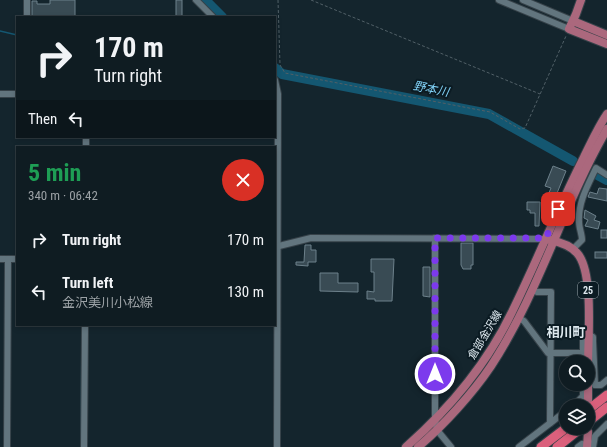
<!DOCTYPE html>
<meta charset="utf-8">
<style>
body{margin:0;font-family:"Roboto Condensed","Noto Sans JP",sans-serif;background:#1d292f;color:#f1f3f6;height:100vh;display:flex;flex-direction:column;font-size:15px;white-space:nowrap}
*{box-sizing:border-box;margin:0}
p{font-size:13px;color:#9ba1a5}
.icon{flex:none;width:22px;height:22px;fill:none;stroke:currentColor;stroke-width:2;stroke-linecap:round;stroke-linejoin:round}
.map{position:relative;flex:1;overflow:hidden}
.side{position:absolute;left:16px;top:146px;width:260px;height:180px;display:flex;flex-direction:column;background:#0f1c22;border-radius:0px;box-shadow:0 2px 6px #0003,0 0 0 1px #2f3a40}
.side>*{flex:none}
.banner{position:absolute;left:16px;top:16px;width:260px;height:122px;border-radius:0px;box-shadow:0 2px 6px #0003,0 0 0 1px #2f3a40;background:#0f1c22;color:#f1f3f6;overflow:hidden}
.tools{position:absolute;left:559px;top:355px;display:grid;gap:8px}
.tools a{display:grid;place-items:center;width:36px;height:36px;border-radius:50%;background:#0f1c22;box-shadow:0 2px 6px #0003,0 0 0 1px #2f3a40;font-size:20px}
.pin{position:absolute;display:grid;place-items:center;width:34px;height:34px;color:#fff;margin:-17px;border-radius:8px;box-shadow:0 2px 6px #0006}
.me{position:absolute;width:44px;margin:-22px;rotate:0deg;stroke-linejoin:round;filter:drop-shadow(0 0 3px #0008)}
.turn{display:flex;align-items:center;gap:14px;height:84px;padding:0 12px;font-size:18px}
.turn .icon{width:52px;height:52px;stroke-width:2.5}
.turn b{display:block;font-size:28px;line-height:34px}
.then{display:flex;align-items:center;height:38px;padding:0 12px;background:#0003;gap:8px;font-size:15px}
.round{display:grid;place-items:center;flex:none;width:42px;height:42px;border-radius:21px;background:#1d292f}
.headline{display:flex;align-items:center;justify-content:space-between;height:68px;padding:0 12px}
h1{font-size:24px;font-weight:700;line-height:30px;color:#1e9e55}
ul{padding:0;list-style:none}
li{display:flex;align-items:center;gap:12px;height:52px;padding:0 12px}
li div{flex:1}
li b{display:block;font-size:15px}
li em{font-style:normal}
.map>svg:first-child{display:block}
</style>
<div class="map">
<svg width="607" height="447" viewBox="0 0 607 447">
<rect width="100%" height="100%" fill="#14252d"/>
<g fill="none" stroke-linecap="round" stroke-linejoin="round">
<!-- stream -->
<g stroke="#145771" stroke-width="1.5">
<path d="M0,31L17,35"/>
<path d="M83,147V137"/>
<path d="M81,447L82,325"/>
</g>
<!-- river -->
<g stroke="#145771" stroke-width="10">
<path d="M205,0L222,17"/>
<path d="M275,68L282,74L489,114L573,161"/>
<path d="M596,174L607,180"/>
</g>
</g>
<!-- building -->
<g fill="#394b54" stroke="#6d818b">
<path d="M50,0H75V17H32V1H37V4H50Z"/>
<rect x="176" y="0" width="6" height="17"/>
<path d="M553,166L566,171L553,203L546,200L551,188L545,186Z"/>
<path d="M599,188L607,189V201L588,197L590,192L597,194Z"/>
<path d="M527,202H540L539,226H535V213H530V210H527Z"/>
<path d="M585,210L596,216L594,220L600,222L598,229L585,226L588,220L584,218Z"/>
<rect x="601" y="230" width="6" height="8"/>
<path d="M461,243H473V265H471V269H463L461,265Z"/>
<path d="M305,245H311V250H316V262H308V266L296,265V262H304Z"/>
<rect x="595" y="252" width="12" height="6"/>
<path d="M371,259H394L392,301H375V299H367V291L374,292V272H371Z"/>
<path d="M423,267H430V297L423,296Z"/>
<path d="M320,273H338V283H358V292L320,291Z"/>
</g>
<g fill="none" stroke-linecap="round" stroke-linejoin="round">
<!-- minor casing -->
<g stroke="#364249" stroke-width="8">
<g id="minor">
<path d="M196,0L213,17"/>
<path d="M499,0L569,29"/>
<path d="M523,0L573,21"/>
<path d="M27,17V0"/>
<path d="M275,80L278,94L277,447"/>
<path d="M0,94H17"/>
<path d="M86,147V137"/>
<path d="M435,238V419L437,430L451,447"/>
<path d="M275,247L311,238L546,239"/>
<path d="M573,249L582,240C582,234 579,228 579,222C578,202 588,185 596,168L607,175"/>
<path d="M0,259H17"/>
<path d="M532,290L537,292H551L550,423"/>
<path d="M519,318L524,321L548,353H583"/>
<path d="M583,362V337L588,334L593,337V341L595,385H601L607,380"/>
<path d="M573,406L583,396V384"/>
<path d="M7,447L8,259"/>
<path d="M84,447L85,325"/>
<path d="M519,447L566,411"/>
<path d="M578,447L582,444V447"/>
<path d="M593,447L595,436L607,424"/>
</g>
</g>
<!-- major casing -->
<g stroke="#364249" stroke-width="10">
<g id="major">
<path d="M581,0L576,14L569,29L607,44"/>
<path d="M573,21L607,35"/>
<path d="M550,240C560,242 570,245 577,253C594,271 588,339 588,365"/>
<path d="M588,401V384"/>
<path d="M406,447C449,409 487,364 512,312C537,261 558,208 584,157C591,143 598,127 607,114"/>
<path d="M418,447C443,426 473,393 491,366C539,293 563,205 607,129"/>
<path d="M587,447L588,432"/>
</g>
</g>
<!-- highway casing -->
<g stroke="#364249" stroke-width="11">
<g id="highway">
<path d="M588,410L607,395"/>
<path d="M588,422L607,407"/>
<path d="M541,447L566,428"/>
<path d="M557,447L581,428"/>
</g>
</g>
<!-- path -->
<g stroke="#516067" stroke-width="1" stroke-dasharray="3 2" stroke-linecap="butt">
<path d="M278,0L280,65L285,73L490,112L520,129L525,128L566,36"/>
<path d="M311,0L540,94"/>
</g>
<!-- minor -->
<use href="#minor" stroke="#62757e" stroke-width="6"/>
<!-- major -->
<use href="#major" stroke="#ab687d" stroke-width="8"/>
<!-- highway -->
<use href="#highway" stroke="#db607c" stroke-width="9"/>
</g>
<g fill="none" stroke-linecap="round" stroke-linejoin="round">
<!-- route -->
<path stroke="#7c3aed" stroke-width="7" stroke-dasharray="0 12.6" d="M435,374V238H546L558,209"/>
</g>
<g text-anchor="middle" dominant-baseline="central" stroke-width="4" stroke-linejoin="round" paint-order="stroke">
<!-- shield labels -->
<rect fill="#0b1b23" stroke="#9eaab1" stroke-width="1" x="578" y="282" width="20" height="16" rx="3"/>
<g font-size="10" font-weight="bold" fill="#dde8ee">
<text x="588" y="290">25</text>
</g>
<!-- street labels -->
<g font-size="11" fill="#dde8ee" stroke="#0b1b23">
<text transform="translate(485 335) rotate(-59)">倉部金沢線</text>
</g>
<!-- water labels -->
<g font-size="12" font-style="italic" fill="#80d0f5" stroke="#0b1b23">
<text transform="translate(431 89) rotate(11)">野本川</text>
</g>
<!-- quarter labels -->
<g font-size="13" font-weight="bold" fill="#dde8ee" stroke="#0b1b23">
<text x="566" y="332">相川町</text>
</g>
</g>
</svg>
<div class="tools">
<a><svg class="icon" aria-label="search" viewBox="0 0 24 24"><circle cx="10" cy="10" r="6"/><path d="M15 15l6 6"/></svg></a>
<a><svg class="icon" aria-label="layers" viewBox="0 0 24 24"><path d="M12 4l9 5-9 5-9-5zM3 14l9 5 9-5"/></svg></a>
</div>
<div class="pin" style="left:558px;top:209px;background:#d93025"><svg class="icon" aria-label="arrive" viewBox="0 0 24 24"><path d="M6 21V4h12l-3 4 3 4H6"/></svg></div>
<svg class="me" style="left:435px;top:374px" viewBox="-20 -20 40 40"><circle r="17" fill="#7c3aed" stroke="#fff" stroke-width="3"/><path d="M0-11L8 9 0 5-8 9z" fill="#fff"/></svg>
<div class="banner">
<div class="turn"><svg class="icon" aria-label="right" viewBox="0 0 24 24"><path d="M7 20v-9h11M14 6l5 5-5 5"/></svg><div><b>170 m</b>Turn right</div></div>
<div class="then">Then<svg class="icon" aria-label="left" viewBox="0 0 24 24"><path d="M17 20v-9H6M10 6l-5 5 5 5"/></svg></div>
</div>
<section class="side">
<div class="headline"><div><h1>5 min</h1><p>340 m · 06:42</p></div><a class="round" style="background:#d93025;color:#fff"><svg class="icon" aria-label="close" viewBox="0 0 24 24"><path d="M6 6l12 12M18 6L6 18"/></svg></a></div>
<ul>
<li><svg class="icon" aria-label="right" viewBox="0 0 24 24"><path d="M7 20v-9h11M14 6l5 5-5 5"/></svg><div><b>Turn right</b></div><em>170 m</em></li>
<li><svg class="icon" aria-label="left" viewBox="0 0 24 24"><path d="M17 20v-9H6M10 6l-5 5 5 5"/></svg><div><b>Turn left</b><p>金沢美川小松線</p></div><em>130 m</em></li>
</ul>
</section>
</div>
